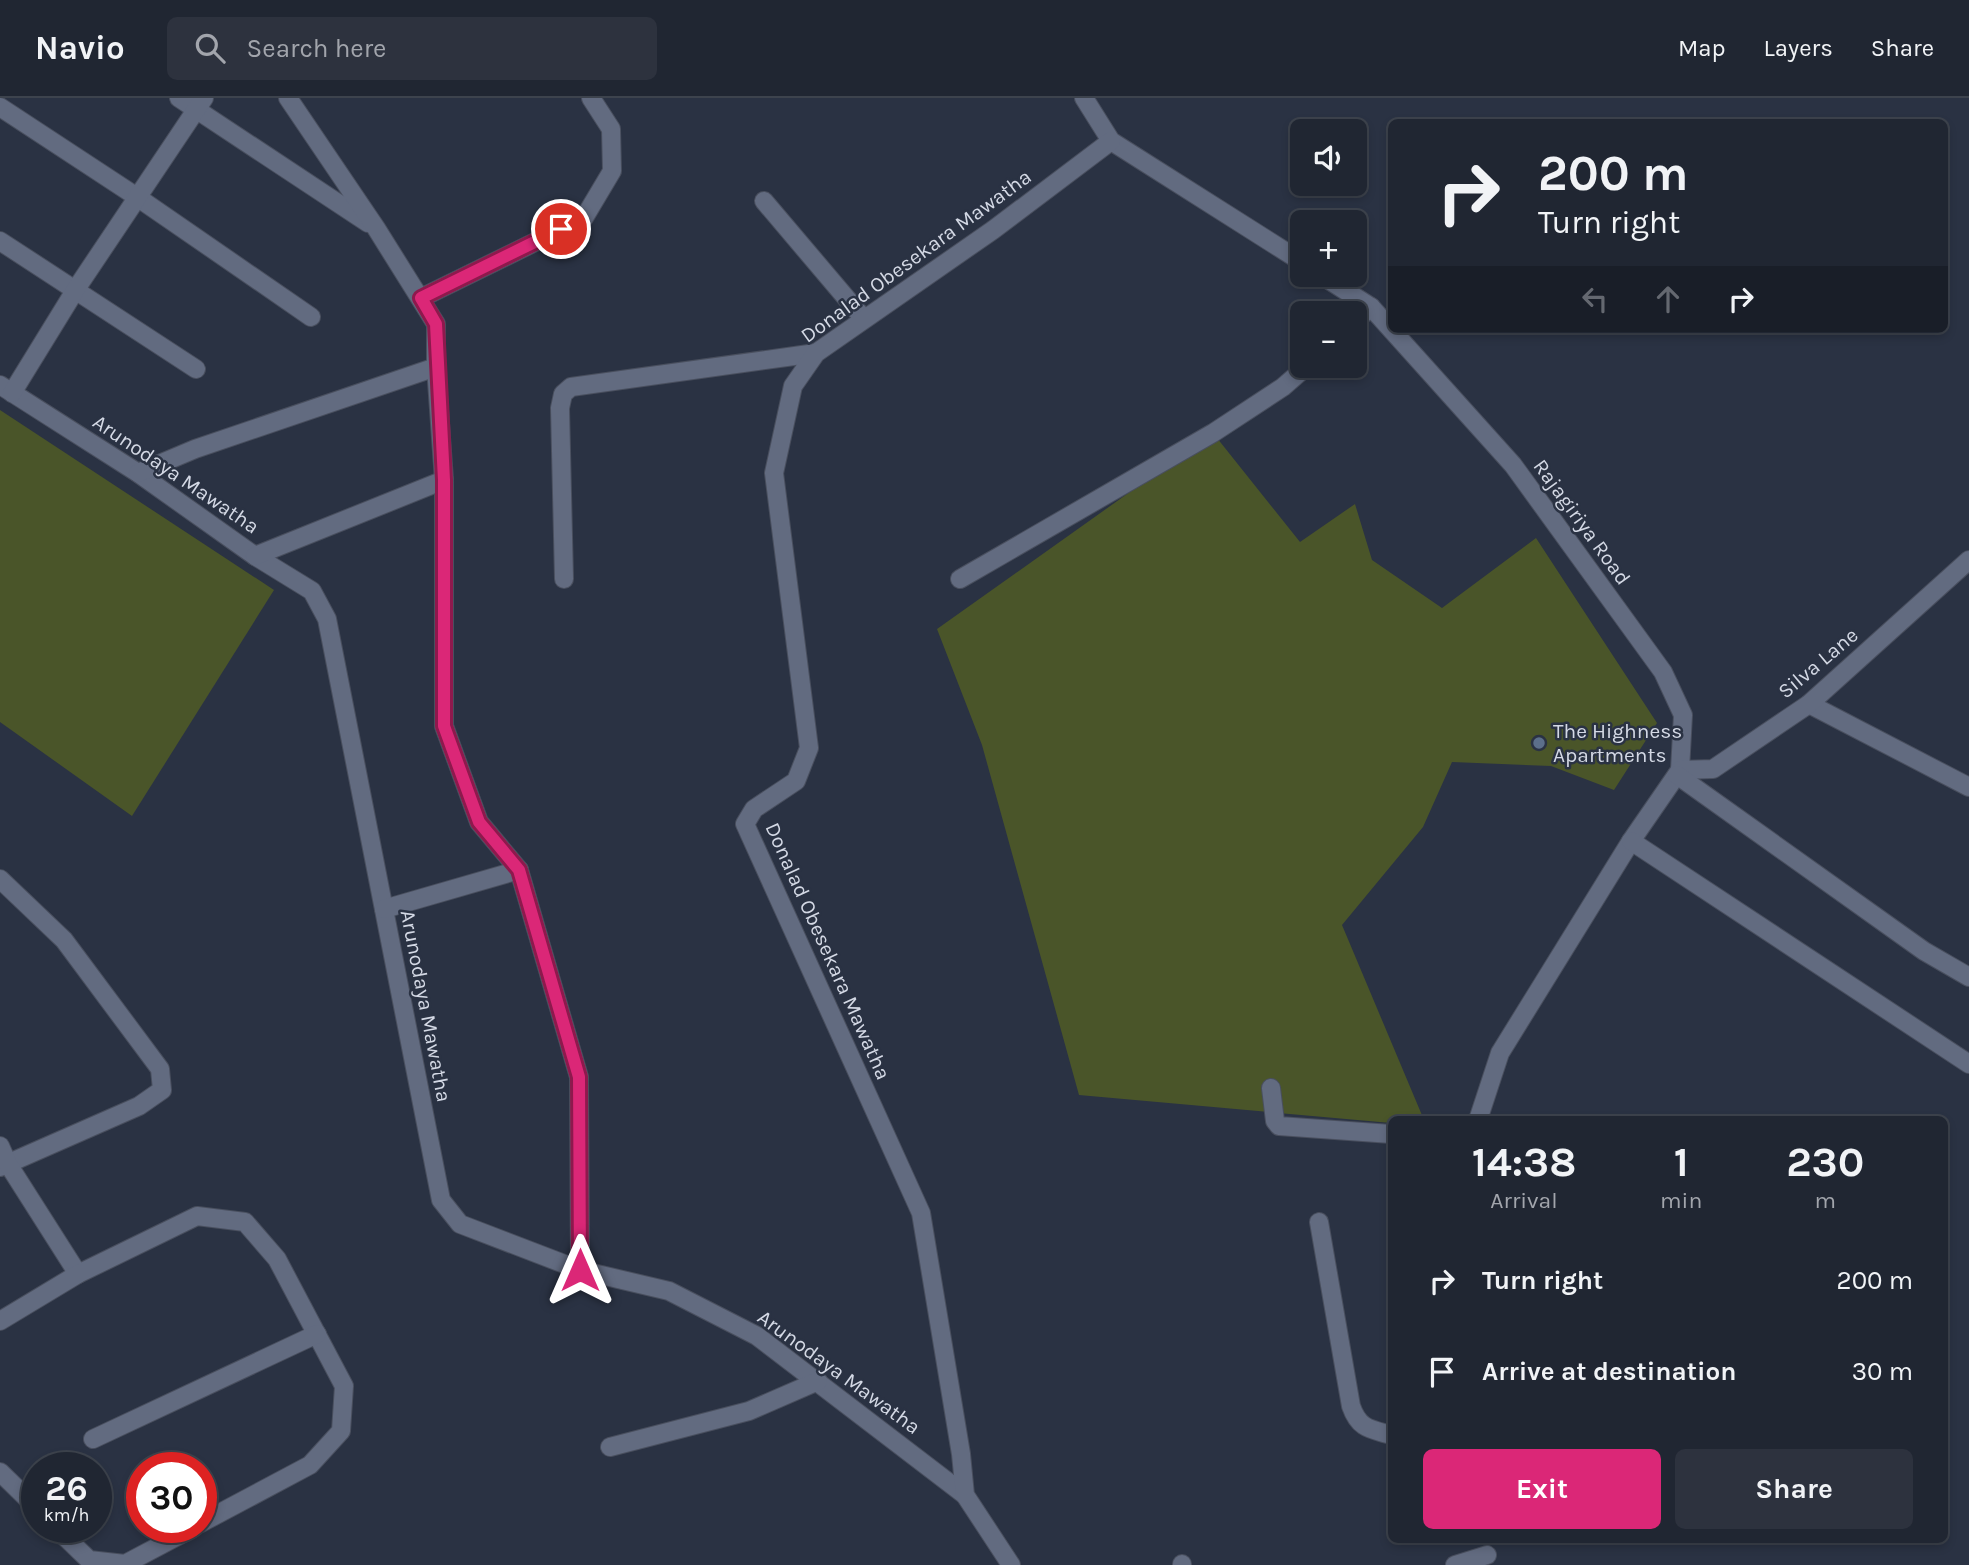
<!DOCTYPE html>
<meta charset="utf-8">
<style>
body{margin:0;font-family:Karla,sans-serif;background:#2d323e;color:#f1f3f6;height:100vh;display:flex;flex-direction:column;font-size:26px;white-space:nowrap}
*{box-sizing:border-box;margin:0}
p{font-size:23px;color:#a2a5ac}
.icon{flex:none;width:38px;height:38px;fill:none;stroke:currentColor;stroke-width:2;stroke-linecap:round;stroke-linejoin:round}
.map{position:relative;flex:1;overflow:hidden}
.sheet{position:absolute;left:1388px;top:1018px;width:560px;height:427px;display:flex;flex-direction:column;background:#202632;border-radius:10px;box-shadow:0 4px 10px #0003,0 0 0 2px #3d434d}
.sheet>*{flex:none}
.guide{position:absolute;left:1388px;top:21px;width:560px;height:214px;border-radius:10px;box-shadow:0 4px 10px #0003,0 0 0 2px #3d434d;background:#202632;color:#f1f3f6;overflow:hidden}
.tools{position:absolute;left:1290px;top:21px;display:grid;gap:14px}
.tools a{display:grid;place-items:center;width:77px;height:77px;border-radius:10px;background:#202632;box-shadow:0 4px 10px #0003,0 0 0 2px #3d434d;font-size:35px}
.speed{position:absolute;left:21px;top:1354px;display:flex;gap:14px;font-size:35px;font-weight:700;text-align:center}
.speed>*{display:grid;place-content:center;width:91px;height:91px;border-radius:50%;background:#202632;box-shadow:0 4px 10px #0003,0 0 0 2px #3d434d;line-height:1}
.speed small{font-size:18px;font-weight:400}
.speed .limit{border:10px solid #d22;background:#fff;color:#111}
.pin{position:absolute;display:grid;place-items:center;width:60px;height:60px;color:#fff;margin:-30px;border:4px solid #fff;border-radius:50%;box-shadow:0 2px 7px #0007}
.me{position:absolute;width:77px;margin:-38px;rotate:0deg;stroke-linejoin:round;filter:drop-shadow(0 0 5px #0008)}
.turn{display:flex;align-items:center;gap:24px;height:147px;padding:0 35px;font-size:32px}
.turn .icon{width:91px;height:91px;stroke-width:2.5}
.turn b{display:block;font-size:49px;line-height:60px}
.lanes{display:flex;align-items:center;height:66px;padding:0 35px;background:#0003;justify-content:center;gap:35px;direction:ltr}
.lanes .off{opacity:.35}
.eta{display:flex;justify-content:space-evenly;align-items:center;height:119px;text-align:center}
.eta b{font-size:42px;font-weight:700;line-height:49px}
.button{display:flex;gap:14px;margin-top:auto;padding:14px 35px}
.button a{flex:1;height:80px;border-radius:10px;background:#db2777;color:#fff;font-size:28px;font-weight:700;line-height:80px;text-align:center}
.button a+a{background:#2d323e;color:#f1f3f6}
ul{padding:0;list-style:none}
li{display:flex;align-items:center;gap:21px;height:91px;padding:0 35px}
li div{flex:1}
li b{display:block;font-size:26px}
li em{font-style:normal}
header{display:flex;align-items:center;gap:42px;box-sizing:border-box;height:98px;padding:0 35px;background:#202632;border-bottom:2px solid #3d434d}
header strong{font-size:33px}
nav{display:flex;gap:38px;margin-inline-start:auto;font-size:24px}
.search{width:490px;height:63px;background:#2d323e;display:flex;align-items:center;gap:18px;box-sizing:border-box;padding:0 24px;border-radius:10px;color:#a2a5ac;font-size:26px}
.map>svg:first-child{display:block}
</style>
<header>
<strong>Navio</strong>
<div class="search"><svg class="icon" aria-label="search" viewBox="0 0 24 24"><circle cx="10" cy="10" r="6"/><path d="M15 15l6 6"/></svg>Search here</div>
<nav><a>Map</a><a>Layers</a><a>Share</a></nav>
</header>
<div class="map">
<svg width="1969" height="1467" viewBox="0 0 1969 1467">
<rect width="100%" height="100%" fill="#2a3243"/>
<!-- green -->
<g fill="#4a5529">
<path d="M0,312L274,492L132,718L0,624Z"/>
<path d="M1213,335L1300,444L1355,406L1372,462L1442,510L1536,440L1657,625L1614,692L1551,668L1452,664L1423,729L1342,827L1424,1022H1391V1025L1079,997L982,647L937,531Z"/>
</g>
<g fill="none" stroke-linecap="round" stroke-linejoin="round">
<!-- minor casing -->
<g stroke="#494f5e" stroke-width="20">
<g id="minor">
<path d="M179,0L368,125"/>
<path d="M288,0L376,130L436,226V269L444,382V628L479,724L519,772L579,979L580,1172"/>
<path d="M1084,0L1111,43L1302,164"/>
<path d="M0,9L137,99L311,219"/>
<path d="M764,103L864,221"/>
<path d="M0,143L196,271"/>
<path d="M1321,177L1371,209L1513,367L1663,574L1683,617L1680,672L1631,743L1500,955L1478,1022"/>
<path d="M421,200L584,120L612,73L611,31L591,0"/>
<path d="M1354,224L1371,209"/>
<path d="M0,287L138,375L255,458L312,493L327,521L441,1102L460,1126L580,1172L669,1193L757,1238L965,1397"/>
<path d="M12,295L76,191L204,0"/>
<path d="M138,375L195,351L436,269"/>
<path d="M255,458L444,382"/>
<path d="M564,481L560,310L563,296L571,289L816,255"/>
<path d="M960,481L1213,335L1283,289L1307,268"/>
<path d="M1809,606L1969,689"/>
<path d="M1680,672L1713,671L1809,606L1969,462"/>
<path d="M1677,677L1924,853L1969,879"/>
<path d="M1631,743L1969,966"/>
<path d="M0,781L64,842L160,971L162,992L139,1008L0,1069"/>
<path d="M384,811L519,772"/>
<path d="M1271,990L1275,1023L1279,1028L1391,1036"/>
<path d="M0,1048L8,1066L78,1176"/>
<path d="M1319,1124L1351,1308C1359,1331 1370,1331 1391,1337"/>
<path d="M0,1223L78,1176L197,1118L245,1124L277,1161L344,1288L341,1333L310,1367L201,1425"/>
<path d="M93,1341L317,1236"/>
<path d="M610,1349L749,1313L818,1283"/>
<path d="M0,1374L37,1410"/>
<path d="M56,1430L89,1462L125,1466L193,1430"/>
<path d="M1182,1466V1467"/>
<path d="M1011,1467L965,1397L961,1356L921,1115L745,726L754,711L796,683L809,650L774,375L793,288L816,255L993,132L1111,43"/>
<path d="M1455,1467L1487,1457"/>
</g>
</g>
<!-- minor -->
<use href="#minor" stroke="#626b80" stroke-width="18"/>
</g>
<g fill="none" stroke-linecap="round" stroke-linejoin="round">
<!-- route casing -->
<g stroke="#8e194d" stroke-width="18">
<path id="route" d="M561,131L421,200L436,226L444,382V628L479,724L519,772L579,979L580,1172"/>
</g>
<!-- route -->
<use href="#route" stroke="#db2777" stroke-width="12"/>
</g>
<!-- markers -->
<circle fill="#5c6f8a" stroke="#2a3243" stroke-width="2.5" cx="1539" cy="645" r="7"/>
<g text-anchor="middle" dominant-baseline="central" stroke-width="5" stroke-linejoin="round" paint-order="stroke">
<!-- street labels -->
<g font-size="21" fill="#d4d9e5" stroke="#2a3243">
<text transform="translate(916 158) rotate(-36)">Donalad Obesekara Mawatha</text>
<text transform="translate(176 376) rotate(34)">Arunodaya Mawatha</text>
<text transform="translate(1582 424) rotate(54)">Rajagiriya Road</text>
<text transform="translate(1818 565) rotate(-40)">Silva Lane</text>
<text transform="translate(828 853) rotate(66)">Donalad Obesekara Mawatha</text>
<text transform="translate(426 908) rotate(79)">Arunodaya Mawatha</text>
<text transform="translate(839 1274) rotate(36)">Arunodaya Mawatha</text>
</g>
<!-- poi labels -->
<g font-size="21" fill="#d4d9e5" stroke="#2a3243" text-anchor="start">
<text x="1553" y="633">The Highness<tspan x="1553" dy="24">Apartments</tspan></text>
</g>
</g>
</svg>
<div class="tools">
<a><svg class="icon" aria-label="sound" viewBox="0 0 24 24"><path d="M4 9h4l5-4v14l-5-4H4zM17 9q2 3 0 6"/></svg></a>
<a>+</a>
<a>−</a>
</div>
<div class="speed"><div>26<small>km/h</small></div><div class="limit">30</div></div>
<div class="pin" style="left:561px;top:131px;background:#d93025"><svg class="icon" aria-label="arrive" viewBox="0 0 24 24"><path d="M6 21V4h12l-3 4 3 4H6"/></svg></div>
<svg class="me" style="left:580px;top:1172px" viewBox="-20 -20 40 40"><path d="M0-17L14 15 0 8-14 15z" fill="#db2777" stroke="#fff" stroke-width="4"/></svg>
<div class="guide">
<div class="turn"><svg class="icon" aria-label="right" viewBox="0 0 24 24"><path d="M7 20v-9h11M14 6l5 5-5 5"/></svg><div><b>200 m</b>Turn right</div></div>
<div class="lanes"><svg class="icon off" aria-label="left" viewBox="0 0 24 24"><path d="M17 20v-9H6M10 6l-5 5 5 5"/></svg><svg class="icon off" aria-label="ahead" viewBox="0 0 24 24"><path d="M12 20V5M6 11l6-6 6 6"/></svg><svg class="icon" aria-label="right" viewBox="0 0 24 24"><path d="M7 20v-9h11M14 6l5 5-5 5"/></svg></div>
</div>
<section class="sheet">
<div class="eta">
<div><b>14:38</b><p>Arrival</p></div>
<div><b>1</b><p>min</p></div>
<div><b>230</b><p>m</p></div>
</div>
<ul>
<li><svg class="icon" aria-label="right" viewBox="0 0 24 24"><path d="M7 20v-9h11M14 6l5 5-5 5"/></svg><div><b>Turn right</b></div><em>200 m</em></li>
<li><svg class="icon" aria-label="arrive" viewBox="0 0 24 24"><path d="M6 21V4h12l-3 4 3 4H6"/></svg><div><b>Arrive at destination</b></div><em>30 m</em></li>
</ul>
<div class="button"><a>Exit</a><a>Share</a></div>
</section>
</div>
